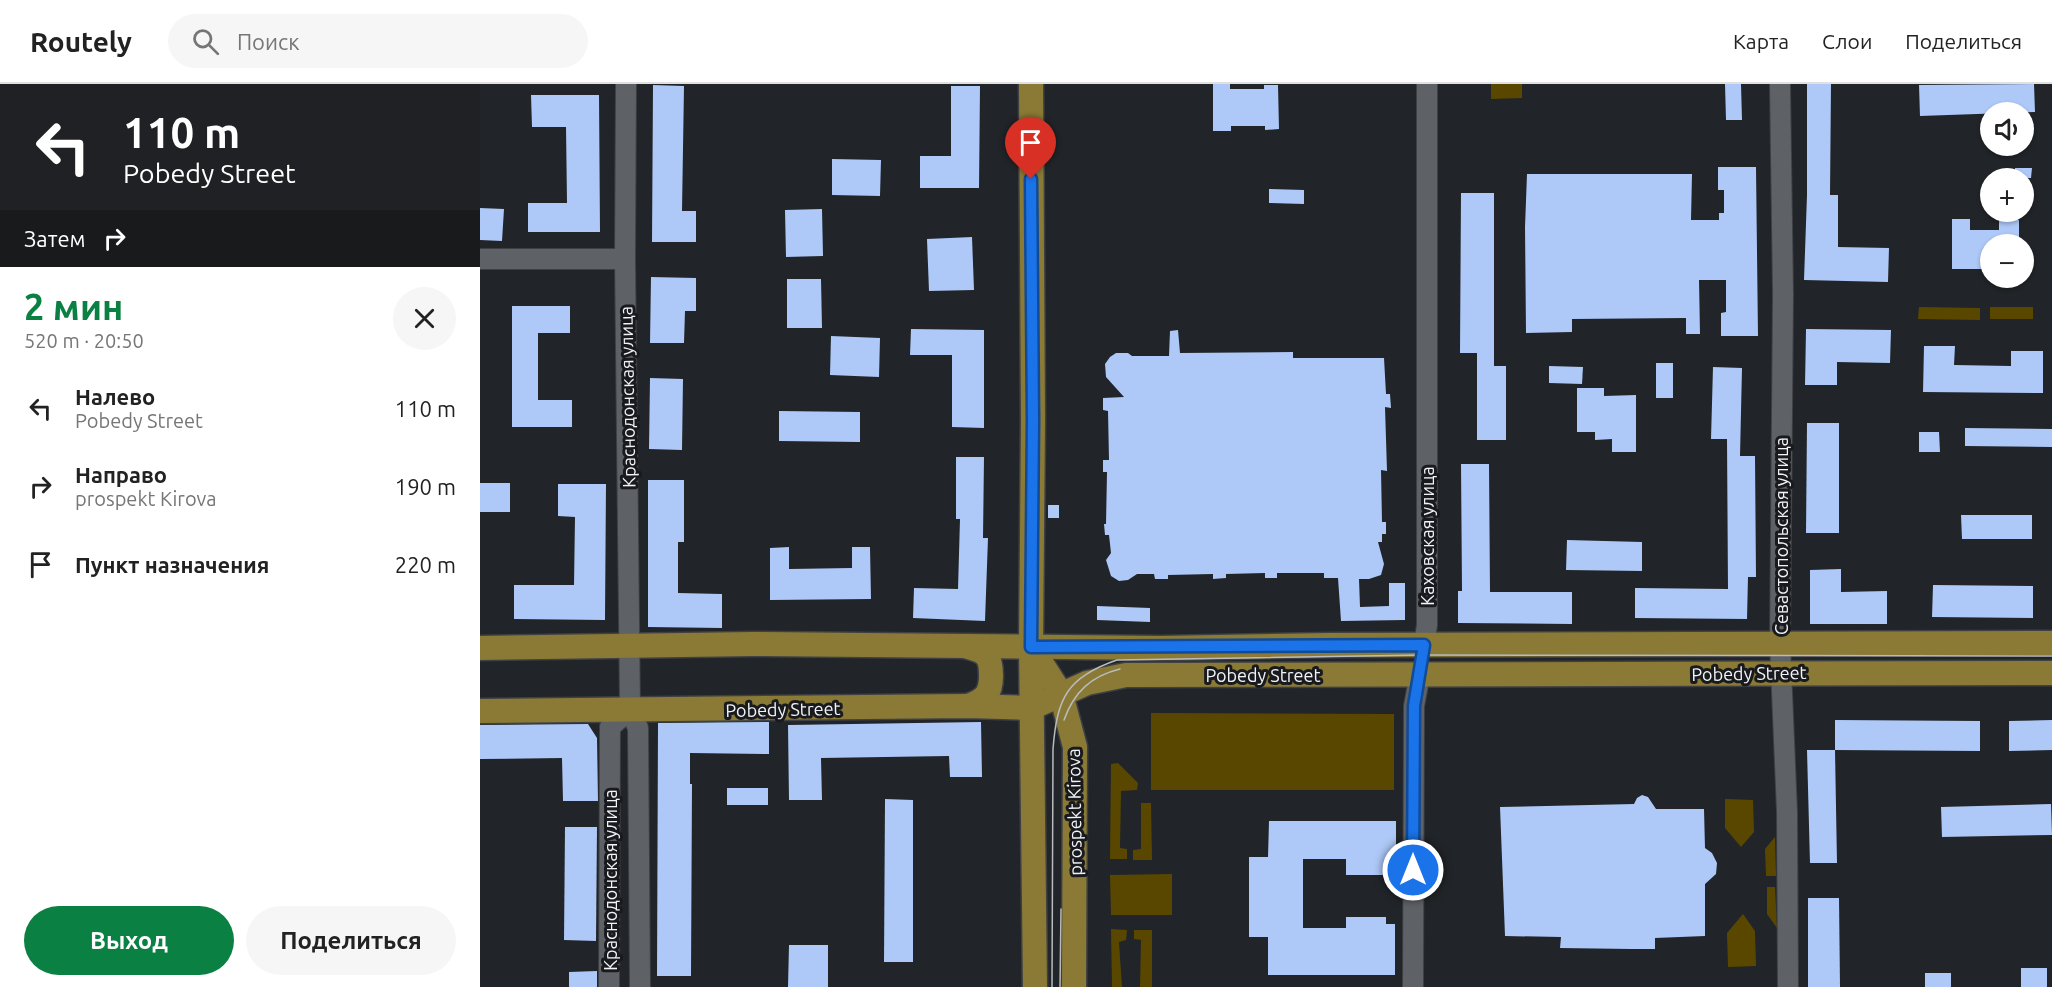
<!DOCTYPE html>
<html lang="ru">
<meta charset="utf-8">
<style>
body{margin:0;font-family:Ubuntu,sans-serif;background:#f6f6f6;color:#222;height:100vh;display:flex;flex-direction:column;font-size:22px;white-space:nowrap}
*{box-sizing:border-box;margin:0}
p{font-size:20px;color:#767676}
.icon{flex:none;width:33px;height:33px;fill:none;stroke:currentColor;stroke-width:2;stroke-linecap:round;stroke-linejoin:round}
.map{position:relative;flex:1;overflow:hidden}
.drawer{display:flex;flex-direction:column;background:#fff;width:480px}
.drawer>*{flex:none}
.top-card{background:#202124;color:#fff;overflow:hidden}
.buttons{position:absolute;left:1500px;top:18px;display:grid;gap:12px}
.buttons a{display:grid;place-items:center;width:54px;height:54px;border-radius:50%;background:#fff;box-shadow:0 2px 4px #0004;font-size:30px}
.pin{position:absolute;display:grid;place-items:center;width:51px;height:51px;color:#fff;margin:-62px -26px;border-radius:50% 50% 50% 0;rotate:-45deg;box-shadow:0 0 6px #0007}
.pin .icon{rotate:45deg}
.me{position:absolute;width:66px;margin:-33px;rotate:0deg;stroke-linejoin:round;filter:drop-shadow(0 0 4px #0008)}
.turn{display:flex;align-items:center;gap:21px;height:126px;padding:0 24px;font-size:27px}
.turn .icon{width:78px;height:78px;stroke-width:2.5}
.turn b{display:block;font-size:42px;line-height:51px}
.then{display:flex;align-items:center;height:57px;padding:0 24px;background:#0003;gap:12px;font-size:22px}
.round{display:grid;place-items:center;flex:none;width:63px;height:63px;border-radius:32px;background:#f6f6f6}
.head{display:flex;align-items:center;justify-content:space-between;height:102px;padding:0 24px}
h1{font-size:36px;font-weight:700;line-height:45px;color:#0b8043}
.action{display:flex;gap:12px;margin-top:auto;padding:12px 24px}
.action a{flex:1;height:69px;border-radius:36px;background:#0b8043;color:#fff;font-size:24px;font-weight:700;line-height:69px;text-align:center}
.action a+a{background:#f6f6f6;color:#222}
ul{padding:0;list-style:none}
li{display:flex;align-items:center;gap:18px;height:78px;padding:0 24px}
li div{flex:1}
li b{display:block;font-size:22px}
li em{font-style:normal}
header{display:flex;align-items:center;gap:36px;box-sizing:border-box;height:84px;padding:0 30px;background:#fff;border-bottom:2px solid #e0e0e0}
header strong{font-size:28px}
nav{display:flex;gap:33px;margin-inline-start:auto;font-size:21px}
.search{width:420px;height:54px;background:#f6f6f6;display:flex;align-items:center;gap:15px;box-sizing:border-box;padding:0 21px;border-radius:33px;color:#767676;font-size:22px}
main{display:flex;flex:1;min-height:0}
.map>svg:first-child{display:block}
</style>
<header>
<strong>Routely</strong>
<div class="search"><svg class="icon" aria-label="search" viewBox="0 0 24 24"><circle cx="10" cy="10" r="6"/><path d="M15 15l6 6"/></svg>Поиск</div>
<nav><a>Карта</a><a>Слои</a><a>Поделиться</a></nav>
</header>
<main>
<section class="drawer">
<div class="top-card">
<div class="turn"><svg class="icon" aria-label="left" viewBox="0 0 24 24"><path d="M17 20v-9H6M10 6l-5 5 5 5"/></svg><div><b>110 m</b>Pobedy Street</div></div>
<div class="then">Затем<svg class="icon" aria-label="right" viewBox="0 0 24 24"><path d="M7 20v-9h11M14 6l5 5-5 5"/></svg></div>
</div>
<div class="head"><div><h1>2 мин</h1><p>520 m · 20:50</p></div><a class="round"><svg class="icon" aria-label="close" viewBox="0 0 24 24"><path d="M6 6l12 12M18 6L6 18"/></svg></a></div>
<ul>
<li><svg class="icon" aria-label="left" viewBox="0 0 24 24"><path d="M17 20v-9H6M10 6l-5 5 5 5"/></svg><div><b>Налево</b><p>Pobedy Street</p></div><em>110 m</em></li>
<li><svg class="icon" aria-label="right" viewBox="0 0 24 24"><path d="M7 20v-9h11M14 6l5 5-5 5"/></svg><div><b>Направо</b><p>prospekt Kirova</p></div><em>190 m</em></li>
<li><svg class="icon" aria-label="arrive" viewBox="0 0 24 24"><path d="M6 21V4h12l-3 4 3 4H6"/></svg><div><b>Пункт назначения</b></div><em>220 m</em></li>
</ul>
<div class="action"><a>Выход</a><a>Поделиться</a></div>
</section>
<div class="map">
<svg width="1572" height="903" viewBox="0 0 1572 903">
<rect width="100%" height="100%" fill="#212428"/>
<!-- green -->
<g fill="#594700">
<path d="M1011,0H1042V14L1011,15Z"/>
<path d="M1439,223L1500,224V236L1438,235Z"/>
<rect x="1510" y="223" width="43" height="12"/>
<path d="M671,629L914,630V706H671Z"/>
<path d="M638,679L658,699L657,706L641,707L640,764L647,765V775H630L631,680Z"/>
<path d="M1245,715L1273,716L1274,748L1261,763L1245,744Z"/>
<path d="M661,719H671L672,776H653V766L661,765Z"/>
<path d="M1295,753L1296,792H1286L1285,765Z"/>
<path d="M692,790V831H631L630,791Z"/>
<path d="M1287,803H1295L1297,844L1287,830Z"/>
<path d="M1263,830L1275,847L1276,882L1248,883L1247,849Z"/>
<path d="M631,845L647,846L646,856L639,858L642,903H632Z"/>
<path d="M654,846H672V903H660L661,856L654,855Z"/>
</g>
<!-- building -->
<g fill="#aec8f7">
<path d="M733,0H750V5H784V1H798L799,45L785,46V42H751V47H733Z"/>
<path d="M1245,0H1261L1262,36H1246Z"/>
<path d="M1327,0H1351L1350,111H1358V163L1409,164L1408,198L1324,196L1327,111Z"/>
<path d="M1554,0L1555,28L1440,32L1439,1Z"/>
<path d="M173,1L204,2L202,127H216V158H172Z"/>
<path d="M471,2H500L499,104H440V72H471Z"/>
<path d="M51,11H119L120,148H48V119H87L86,43H52Z"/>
<path d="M352,75L401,76L400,112L352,111Z"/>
<path d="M1238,83H1276L1278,252H1241V229L1246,228V196H1219L1220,250H1206V234L1092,235V248L1046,249L1045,143L1047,90H1212L1211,136H1239V129H1244V106H1238Z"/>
<path d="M1535,84H1552L1551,94H1535Z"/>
<path d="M789,105L824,106V120L789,119Z"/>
<path d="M981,109H1014V282H1026V356H997V269H980Z"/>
<path d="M0,124L24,125L22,157L0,156Z"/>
<path d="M342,125L343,172L306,173L305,126Z"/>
<path d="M1472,135H1490V146H1519V135L1539,136V160H1510V185H1472Z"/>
<path d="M492,153L494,206L449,207L447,155Z"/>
<path d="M171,193L216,194V227H205L204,259H170Z"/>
<path d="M307,195H341L342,244H307Z"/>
<path d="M32,222H90V249H58V316H92V343H32Z"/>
<path d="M431,245L504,246V344L472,343V271H430Z"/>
<path d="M1326,245L1411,246L1410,279L1357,278V301H1325Z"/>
<path d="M698,246L700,269L813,268V274H904L906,310H910L911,324L905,323L907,387L901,386L902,438H906V450H902V458H898L904,480L901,491L889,495H879L880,523L909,522V499H925V536L861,537L858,494H844V489H797V494H785V489L746,490V494L733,495V490L688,491V495H675L674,490H657L648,496L639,497L631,492L626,476L631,469L629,451H625L624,440H626L627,388H623V376H629L628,327L623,326V314L644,313L626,293L625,280L630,273L636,269H648L652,272H689L690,247Z"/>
<path d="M351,252L400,254L399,293L350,291Z"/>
<path d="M1444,262H1475L1474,281L1531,282V267H1563V309L1443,308Z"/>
<rect x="1176" y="279" width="17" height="35"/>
<path d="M1069,282L1103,283L1102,300L1069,299Z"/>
<path d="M1233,283L1262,284L1260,372H1275L1276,493H1268L1267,535L1155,534V504L1248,505L1247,355H1231Z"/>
<path d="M170,294L203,295L202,366L169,365Z"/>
<path d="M1097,304H1124V312L1156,311V368H1132V355L1115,356V348H1097Z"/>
<path d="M299,327L380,328V358L299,357Z"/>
<path d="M1327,339H1359V449H1326Z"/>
<path d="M1485,344L1572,345V363L1485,362Z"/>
<path d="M1439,348H1459L1460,368H1439Z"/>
<path d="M476,373H504L503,454H508L505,537L433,534L434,504L478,505L480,435H476Z"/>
<path d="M981,380H1009L1010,508H1092V540L978,539V507H982Z"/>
<path d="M168,396H204V458H198V509L242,510V544L168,543Z"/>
<rect x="0" y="399" width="30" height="29"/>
<path d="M78,400H126L125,536L34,535V501H94L95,433L78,432Z"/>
<rect x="568" y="421" width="11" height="13"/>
<path d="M1481,431H1552V455H1482Z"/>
<path d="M1087,456L1162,458V487L1086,486Z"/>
<path d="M309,463V485L372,484V463H390L391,515L290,516V464Z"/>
<path d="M1361,485V508L1407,507V540H1330V486Z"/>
<path d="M1453,501L1553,502V534L1452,533Z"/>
<path d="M617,522L670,524V538L617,536Z"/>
<path d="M1355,636L1500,637V667L1355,666Z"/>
<path d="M1572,636V666L1529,667V637Z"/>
<path d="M289,638V670L210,669V700H212L211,892H177L178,639Z"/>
<path d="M501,638L502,693H470L469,672L341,674L342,716H309L308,641Z"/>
<path d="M108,640L117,654L118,717H83L82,674L0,675V641Z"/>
<path d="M1327,666H1355L1357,779H1330Z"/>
<rect x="247" y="704" width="41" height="17"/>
<path d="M1162,711L1168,713L1176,725H1224L1225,764L1232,769L1237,779L1236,790L1225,800V852L1175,854V865H1151L1080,864L1081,853L1025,852L1020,723L1154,720L1157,714Z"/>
<path d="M405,715L433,716V878H404Z"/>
<path d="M1571,720L1572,751L1462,753L1461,723Z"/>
<path d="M789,737H916V782H904V791H866V775H823V844H866V833H906V840H915V891H788V853H769V773H788Z"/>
<path d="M85,743H117L116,857L84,856Z"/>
<path d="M1328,814H1359L1360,903H1328Z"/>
<path d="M309,861H348V903H308Z"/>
<rect x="1541" y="884" width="26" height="19"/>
<path d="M117,887V903H89V888Z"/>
<rect x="1445" y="889" width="26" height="14"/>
</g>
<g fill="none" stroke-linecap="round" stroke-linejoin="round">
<!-- minor casing -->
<g stroke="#3e4043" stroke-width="22">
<g id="minor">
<path d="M146,0L145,175L150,625L158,644L160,903"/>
<path d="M1300,0L1303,211L1300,560L1307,728L1308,903"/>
<path d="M0,175H145"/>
<path d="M944,561L947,541V0"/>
<path d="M129,903L130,643L150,625"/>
<path d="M933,903L934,622L940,590"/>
</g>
</g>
<!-- major casing -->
<g stroke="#3e4043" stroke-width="27">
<g id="major">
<path d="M551,0L553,336L551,563L555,903"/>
<path d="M488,563C506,568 511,571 511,592C511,610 505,616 488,622"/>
<path d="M551,563L581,610L595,663L594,903"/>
<path d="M0,564L273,560L681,564L850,561L1572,559"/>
<path d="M0,627L488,622L551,624L607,599L646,591L1572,589"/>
</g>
</g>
<!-- minor -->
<use href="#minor" stroke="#5e6166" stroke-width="20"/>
<!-- major -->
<use href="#major" stroke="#8a7a35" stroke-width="24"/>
<!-- tram -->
<g stroke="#b9bbbe" stroke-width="1.5">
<path d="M584,636C594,608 611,592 640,585"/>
<path d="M572,903L573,665C577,614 587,593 637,576L943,571L1572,572"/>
<path d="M580,903L581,825"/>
</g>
</g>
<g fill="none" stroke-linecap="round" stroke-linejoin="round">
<!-- route casing -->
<g stroke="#114b97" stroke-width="15">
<path id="route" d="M551,95L553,336L551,563L944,561L934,622L933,786"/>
</g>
<!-- route -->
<use href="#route" stroke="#1a73e8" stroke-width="10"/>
</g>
<g text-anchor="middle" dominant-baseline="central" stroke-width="6" stroke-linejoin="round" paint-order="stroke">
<!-- street labels -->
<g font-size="18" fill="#f1f3f6" stroke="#181a1e">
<text transform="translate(147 313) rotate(-91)">Краснодонская улица</text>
<text transform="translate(947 452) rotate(-90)">Каховская улица</text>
<text transform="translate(1301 452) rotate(-90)">Севастопольская улица</text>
<text transform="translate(1269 589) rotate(-1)">Pobedy Street</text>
<text x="783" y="591">Pobedy Street</text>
<text transform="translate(303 625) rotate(-1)">Pobedy Street</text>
<text transform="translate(594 728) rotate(-91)">prospekt Kirova</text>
<text transform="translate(130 796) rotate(-90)">Краснодонская улица</text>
</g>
</g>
</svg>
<div class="buttons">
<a><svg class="icon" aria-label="sound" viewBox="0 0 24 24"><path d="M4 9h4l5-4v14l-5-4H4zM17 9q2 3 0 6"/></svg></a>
<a>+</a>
<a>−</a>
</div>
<div class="pin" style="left:551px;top:95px;background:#d93025"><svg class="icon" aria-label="arrive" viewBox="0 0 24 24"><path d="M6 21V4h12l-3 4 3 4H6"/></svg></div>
<svg class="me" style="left:933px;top:786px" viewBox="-20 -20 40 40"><circle r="17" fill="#1a73e8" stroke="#fff" stroke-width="3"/><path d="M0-11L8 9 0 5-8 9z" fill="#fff"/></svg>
</div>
</main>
